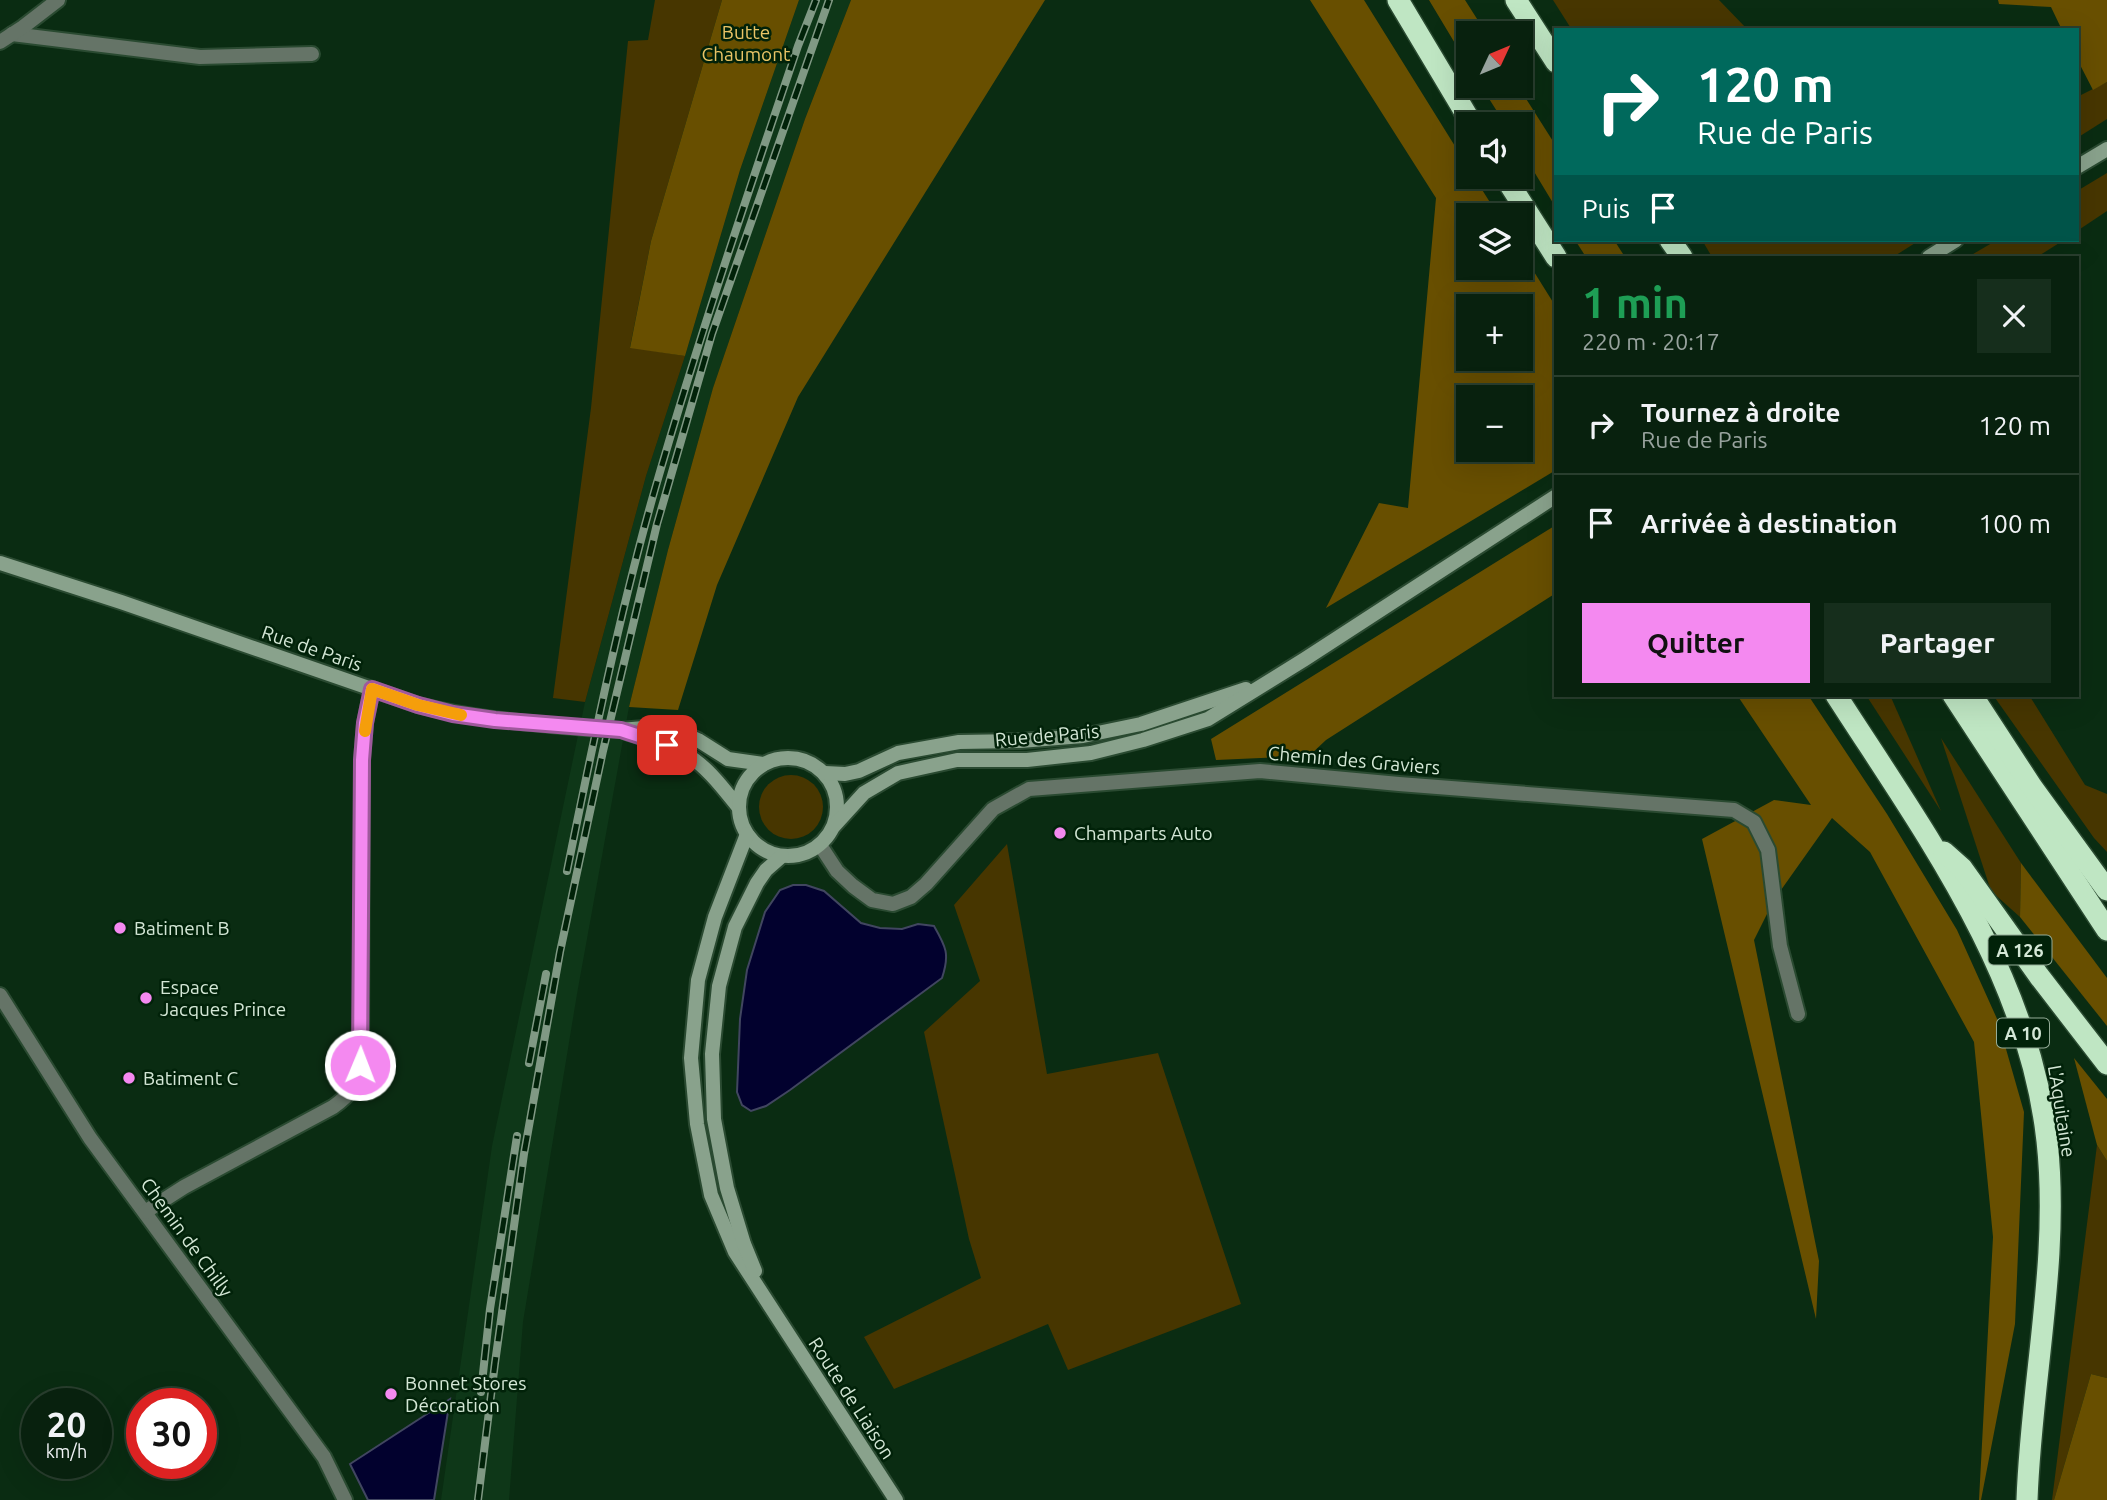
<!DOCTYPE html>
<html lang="fr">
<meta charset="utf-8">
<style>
body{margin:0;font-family:Ubuntu,sans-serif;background:#162e1c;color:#f1f3f6;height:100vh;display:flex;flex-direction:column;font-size:26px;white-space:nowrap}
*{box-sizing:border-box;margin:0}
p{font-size:23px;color:#98a39e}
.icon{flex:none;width:38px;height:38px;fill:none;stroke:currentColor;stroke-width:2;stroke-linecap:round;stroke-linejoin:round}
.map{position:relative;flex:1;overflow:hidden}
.sheet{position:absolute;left:1554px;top:256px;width:525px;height:441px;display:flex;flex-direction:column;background:#08210e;border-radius:0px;box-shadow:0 7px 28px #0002,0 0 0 2px #293e2e}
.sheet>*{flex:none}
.guide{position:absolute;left:1554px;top:28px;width:525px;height:214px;border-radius:0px;box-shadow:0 7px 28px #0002,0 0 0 2px #293e2e;background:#00695c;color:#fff;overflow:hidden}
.needle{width:46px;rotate:46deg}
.tools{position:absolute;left:1456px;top:21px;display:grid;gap:14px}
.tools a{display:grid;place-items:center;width:77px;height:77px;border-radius:0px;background:#08210e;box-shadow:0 7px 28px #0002,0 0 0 2px #293e2e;font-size:35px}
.speed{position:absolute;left:21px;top:1388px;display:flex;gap:14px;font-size:35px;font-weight:700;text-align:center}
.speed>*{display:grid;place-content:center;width:91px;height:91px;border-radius:50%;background:#08210e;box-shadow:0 7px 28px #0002,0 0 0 2px #293e2e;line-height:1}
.speed small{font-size:18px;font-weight:400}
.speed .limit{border:10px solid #d22;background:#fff;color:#111}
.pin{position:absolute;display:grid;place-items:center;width:60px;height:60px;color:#fff;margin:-30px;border-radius:14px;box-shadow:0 4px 10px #0006}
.me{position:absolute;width:77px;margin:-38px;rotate:1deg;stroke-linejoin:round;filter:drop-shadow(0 0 5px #0008)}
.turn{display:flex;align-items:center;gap:24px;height:147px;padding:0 28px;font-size:32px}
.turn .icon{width:91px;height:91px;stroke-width:2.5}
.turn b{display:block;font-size:49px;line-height:60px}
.then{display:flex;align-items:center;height:66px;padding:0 28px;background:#0003;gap:14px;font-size:26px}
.round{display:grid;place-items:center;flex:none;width:74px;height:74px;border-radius:0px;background:#162e1c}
.head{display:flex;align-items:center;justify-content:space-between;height:119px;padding:0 28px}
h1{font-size:42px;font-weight:700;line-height:52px;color:#1e9e55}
.primary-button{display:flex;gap:14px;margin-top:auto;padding:14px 28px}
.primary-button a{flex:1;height:80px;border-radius:0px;background:#f489f0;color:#111;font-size:28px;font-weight:700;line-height:80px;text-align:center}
.primary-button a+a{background:#162e1c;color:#f1f3f6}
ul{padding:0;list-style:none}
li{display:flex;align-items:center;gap:21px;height:98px;padding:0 28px;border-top:2px solid #293e2e}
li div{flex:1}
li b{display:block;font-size:26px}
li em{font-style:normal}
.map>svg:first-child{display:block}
</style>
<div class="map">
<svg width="2107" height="1500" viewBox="0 0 2107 1500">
<rect width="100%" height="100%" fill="#0a2c12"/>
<!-- built -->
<path fill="#0e3718" d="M799,0H851L805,119L713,388L668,550L629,707L577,994L523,1322L509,1500H441L492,1146L585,702L646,476L685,356L740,170Z"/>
<!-- green -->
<g fill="#473600">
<path d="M655,0H722L651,241L630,347L685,356L646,476L585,702L553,698L591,408L628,41L648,40Z"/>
<path d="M1553,0H1719L1748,30H1572Z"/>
<path d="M2107,82V119L2077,138V97Z"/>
<path d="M2107,173V211L2077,231V191Z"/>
<path d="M1702,240H1920L1893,257H1712Z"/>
<path d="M1997,240H2064L2037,257H1968Z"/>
<path d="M1866,695H1890L1941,811Z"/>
<path d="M1993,695H2029L2085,785L2107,794V852L2094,838Z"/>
<path d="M1941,738L2021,863L2020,917L1991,891Z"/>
<circle cx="791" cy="807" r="32"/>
<path d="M1007,844L1047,1074L1158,1053L1241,1304L1068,1370L1048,1324L894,1389L864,1337L981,1278L969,1239L924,1032L980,981L954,905Z"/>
<path d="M2097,1145L2107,1161V1378L2091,1374L2054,1500H2052Z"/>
</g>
<!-- forest -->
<g fill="#684f00" fill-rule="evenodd">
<path d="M722,0H799L740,170L685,356L630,348L651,241Z"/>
<path d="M851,0H1045L798,397L717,585L678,710L629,707L668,550L713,388L805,119Z"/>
<path d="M1310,0H1364L1468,167V177H1474L1498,215H1468V268H1521V251L1556,307V470L1326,608L1379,503L1408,508L1436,198ZM1468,306H1521V359H1468ZM1468,397H1521V450H1468Z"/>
<path d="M1429,0H1465L1486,33H1468V65Z"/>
<path d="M1998,0H2107V82L2093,90L2077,59V30H2062L2051,7L1999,4Z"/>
<path d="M1481,86H1518L1556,146V208L1521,150V124H1505Z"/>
<path d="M1575,240H1614L1625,257H1586Z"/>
<path d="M1556,525V593L1326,740L1309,756L1216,760L1211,739Z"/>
<path d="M1737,695H1808L1887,814L1957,930L1998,1021L2024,1112L2015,1324L1981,1500H1979L1993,1237L1974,1042L1870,852L1832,818L1774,900L1754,940L1819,1261L1816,1319L1702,839L1774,800L1811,805Z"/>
<path d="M2021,863L2107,978V1026L2020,917Z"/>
<path d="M2074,1058L2107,1099V1161L2097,1145Z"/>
<path d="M2091,1374L2107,1378V1500H2054Z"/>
</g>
<!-- water -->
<g fill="#02012e" stroke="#414660" stroke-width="2">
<path d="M793,885H806L824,891L861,923L880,928L902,929L918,924L934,926C946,947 950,954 942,978L790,1090L766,1106L751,1111L742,1105L737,1092L740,1019L747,970L765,912L780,890Z"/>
<path d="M450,1399L434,1500H368L350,1464Z"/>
</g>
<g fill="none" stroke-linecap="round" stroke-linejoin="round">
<!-- street casing -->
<g stroke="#2a4a31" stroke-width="18">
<g id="street">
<path d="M12,34L200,57L312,54"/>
<path d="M0,42L23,27L58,0"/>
<path d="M820,845L837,871L853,886L872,900L893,904L911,897L926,884L993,809L1029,789L1260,771L1399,784L1734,810L1754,822L1768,850L1780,946L1798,1014"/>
<path d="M0,995L90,1138L324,1457L345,1500"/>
<path d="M145,1212L184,1187L333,1107C350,1095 357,1085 361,1065L362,759L365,723L372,689"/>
</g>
</g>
<!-- secondary casing -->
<g stroke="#2a4a31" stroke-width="18">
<g id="secondary">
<path d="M2077,167L2107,149"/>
<path d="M1929,257L1956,240"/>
<path d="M0,563L121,602L418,705C473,719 528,723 585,728"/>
<path d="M621,730L655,727L676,730L698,740L728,759L764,764"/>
<path d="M626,732C644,738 666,743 684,753C706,765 723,788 739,808"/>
<circle cx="788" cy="807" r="49"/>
<path d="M825,773L845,774L859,771L898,753L959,742L1020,741L1083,736L1141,724L1246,689"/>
<path d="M834,826L864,793L898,773L957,760H1027L1091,753L1143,740L1208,719L1305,659L1556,496"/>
<path d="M747,834L715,917L698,980L691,1058L697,1124L711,1195L735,1252L896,1500"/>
<path d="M755,1271L744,1244L727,1188L714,1119L712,1054L719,986L735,927L757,883L766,870L782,856"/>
</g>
</g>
<!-- highway casing -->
<g stroke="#2a4a31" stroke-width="24">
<g id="highway">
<path d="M1398,0L1472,124"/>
<path d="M1516,0L1556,62"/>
<path d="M1505,177L1556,257"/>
<path d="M1670,240L1682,257"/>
<path d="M1836,695C1924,832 2029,973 2047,1141C2060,1259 2031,1381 2027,1500"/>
<path d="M1953,695L2107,930"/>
<path d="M1972,695L2032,787L2107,890"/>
<path d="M1944,852L1962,868L2039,976L2107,1064"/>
</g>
</g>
<!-- street -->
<use href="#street" stroke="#657467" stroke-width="14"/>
<!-- secondary -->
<use href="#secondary" stroke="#89a28c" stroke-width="14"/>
<!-- highway -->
<use href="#highway" stroke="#bfe6c3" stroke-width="21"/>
<!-- rail casing -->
<g stroke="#809984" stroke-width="8">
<g id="rail">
<path d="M567,871C593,743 619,615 655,489C698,340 748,193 798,46L816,0"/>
<path d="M529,1063L546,974"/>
<path d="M481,1392L490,1309L517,1136"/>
<path d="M478,1500L495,1363L524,1154L560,952L603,751L657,524L712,334L829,0"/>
</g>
</g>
<!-- rail -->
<use href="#rail" stroke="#012209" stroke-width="5" stroke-dasharray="16" stroke-linecap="butt"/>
<!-- secondary-bridge casing -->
<g stroke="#2a4a31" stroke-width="18" stroke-linecap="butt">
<path id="secondary-bridge" d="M585,728L621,730"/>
</g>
<!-- secondary-bridge -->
<use href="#secondary-bridge" stroke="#89a28c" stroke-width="14"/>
</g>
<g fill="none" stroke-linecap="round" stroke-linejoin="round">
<!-- route casing -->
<g stroke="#9f599c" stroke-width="18">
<path id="route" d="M360,1065L362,760L365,723L372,689L418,705L453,714L495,720L621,730L667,745"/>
</g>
<!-- route -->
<use href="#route" stroke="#f489f0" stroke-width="12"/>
<!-- slow -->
<path stroke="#f59e0b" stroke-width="12" d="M365,731L372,689L418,705L461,715"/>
</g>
<!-- markers -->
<g fill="#f489f0" stroke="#012209" stroke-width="2.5">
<circle cx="1060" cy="833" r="7"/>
<circle cx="120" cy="928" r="7"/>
<circle cx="146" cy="998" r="7"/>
<circle cx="129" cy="1078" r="7"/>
<circle cx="391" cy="1394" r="7"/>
</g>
<g text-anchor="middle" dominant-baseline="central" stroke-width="5" stroke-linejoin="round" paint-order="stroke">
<!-- shield labels -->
<g fill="#012209" stroke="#95ac98" stroke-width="2">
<rect x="1988.5" y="935.5" width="63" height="29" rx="5"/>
<rect x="1997" y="1018.5" width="52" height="29" rx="5"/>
</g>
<g font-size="18" font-weight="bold" fill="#d4e7d6">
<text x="2020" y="950">A 126</text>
<text x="2023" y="1033">A 10</text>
</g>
<!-- park labels -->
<g font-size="19" fill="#e9c466" stroke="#012209">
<text x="746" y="32">Butte<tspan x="746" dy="22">Chaumont</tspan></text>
</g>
<!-- street labels -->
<g font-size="19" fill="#d4e7d6" stroke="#012209">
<text transform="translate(312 648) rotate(19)">Rue de Paris</text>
<text transform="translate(1047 735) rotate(-5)">Rue de Paris</text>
<text transform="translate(1354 760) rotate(5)">Chemin des Graviers</text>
<text transform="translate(2062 1111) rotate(81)">L'Aquitaine</text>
<text transform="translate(187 1237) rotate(54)">Chemin de Chilly</text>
<text transform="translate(852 1398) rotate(57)">Route de Liaison</text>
</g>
<!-- poi labels -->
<g font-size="19" fill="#d4e7d6" stroke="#012209" text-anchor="start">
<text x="1074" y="833">Champarts Auto</text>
<text x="134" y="928">Batiment B</text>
<text x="160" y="987">Espace<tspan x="160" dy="22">Jacques Prince</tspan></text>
<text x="143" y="1078">Batiment C</text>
<text x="405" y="1383">Bonnet Stores<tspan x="405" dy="22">Décoration</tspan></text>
</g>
</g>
</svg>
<div class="tools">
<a><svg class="needle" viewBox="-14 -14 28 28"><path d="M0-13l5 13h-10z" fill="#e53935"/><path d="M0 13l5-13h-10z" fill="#98a39e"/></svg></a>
<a><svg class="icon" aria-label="sound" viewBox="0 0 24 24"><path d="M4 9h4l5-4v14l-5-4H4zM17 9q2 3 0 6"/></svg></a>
<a><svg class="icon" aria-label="layers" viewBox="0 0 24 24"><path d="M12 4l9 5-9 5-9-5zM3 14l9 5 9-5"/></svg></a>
<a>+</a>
<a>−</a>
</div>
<div class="speed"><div>20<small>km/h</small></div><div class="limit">30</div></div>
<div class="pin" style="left:667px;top:745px;background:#d93025"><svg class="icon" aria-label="arrive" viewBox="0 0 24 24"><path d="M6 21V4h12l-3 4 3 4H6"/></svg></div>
<svg class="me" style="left:360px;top:1065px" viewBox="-20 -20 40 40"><circle r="17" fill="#f489f0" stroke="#fff" stroke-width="3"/><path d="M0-11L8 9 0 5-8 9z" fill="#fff"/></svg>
<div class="guide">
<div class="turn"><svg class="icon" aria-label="right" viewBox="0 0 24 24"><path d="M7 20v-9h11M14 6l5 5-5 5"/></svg><div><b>120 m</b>Rue de Paris</div></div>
<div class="then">Puis<svg class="icon" aria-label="arrive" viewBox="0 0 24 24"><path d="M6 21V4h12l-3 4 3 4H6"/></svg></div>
</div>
<section class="sheet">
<div class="head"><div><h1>1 min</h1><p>220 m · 20:17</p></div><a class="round"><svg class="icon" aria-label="close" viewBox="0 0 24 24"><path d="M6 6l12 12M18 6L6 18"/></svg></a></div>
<ul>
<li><svg class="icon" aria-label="right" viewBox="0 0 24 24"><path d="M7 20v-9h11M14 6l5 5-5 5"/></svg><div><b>Tournez à droite</b><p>Rue de Paris</p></div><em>120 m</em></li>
<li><svg class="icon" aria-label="arrive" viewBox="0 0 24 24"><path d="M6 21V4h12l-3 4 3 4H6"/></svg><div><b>Arrivée à destination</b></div><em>100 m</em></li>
</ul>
<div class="primary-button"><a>Quitter</a><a>Partager</a></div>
</section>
</div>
